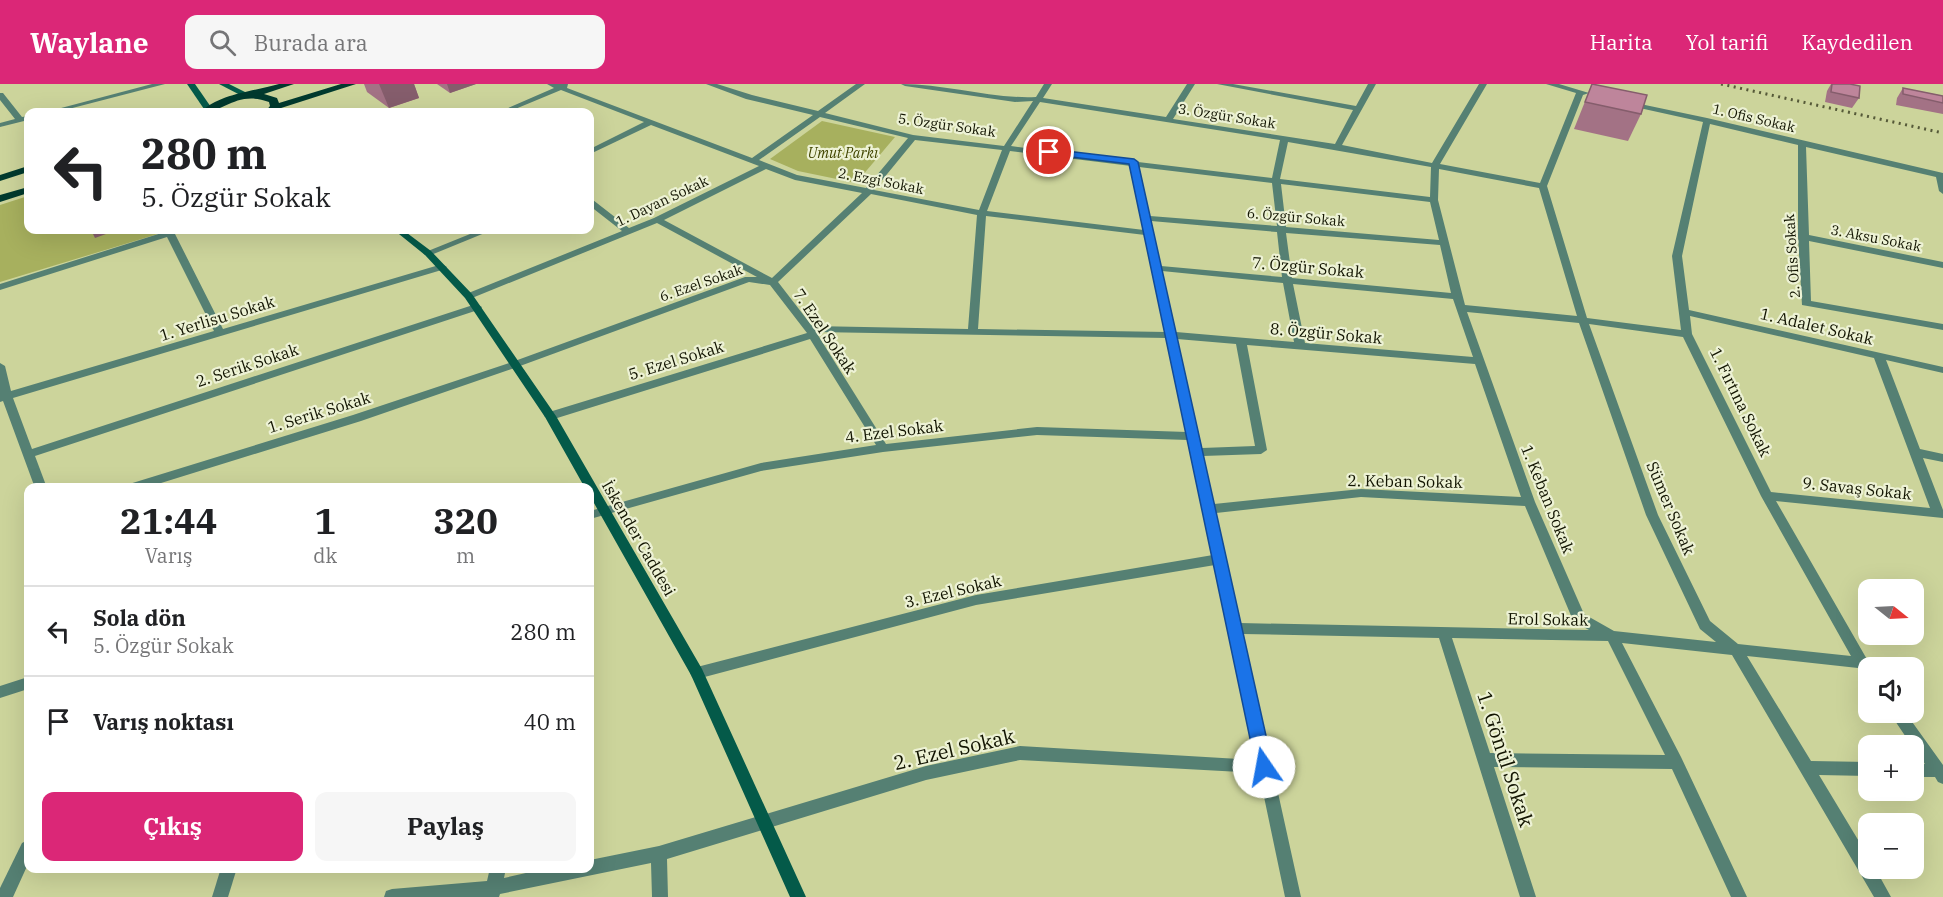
<!DOCTYPE html>
<html lang="tr">
<meta charset="utf-8">
<style>
body{margin:0;font-family:"IBM Plex Serif",serif;background:#f6f6f6;color:#202124;height:100vh;display:flex;flex-direction:column;font-size:22px;white-space:nowrap}
*{box-sizing:border-box;margin:0}
p{font-size:20px;color:#757577}
.icon{flex:none;width:33px;height:33px;fill:none;stroke:currentColor;stroke-width:2;stroke-linecap:round;stroke-linejoin:round}
.map{position:relative;flex:1;overflow:hidden}
.side{position:absolute;left:24px;top:399px;width:570px;height:390px;display:flex;flex-direction:column;background:#fff;border-radius:12px;box-shadow:0 6px 24px #0002}
.side>*{flex:none}
.hud{position:absolute;left:24px;top:24px;width:570px;height:126px;border-radius:12px;box-shadow:0 6px 24px #0002;background:#fff;color:#202124;overflow:hidden}
.needle{width:39px;rotate:108deg}
.buttons{position:absolute;left:1858px;top:495px;display:grid;gap:12px}
.buttons a{display:grid;place-items:center;width:66px;height:66px;border-radius:12px;background:#fff;box-shadow:0 6px 24px #0002;font-size:30px}
.pin{position:absolute;display:grid;place-items:center;width:51px;height:51px;color:#fff;margin:-26px;border:3px solid #fff;border-radius:50%;box-shadow:0 2px 6px #0007}
.me{position:absolute;width:66px;margin:-33px;rotate:348deg;stroke-linejoin:round;filter:drop-shadow(0 0 4px #0008)}
.turn{display:flex;align-items:center;gap:21px;height:126px;padding:0 18px;font-size:27px}
.turn .icon{width:78px;height:78px;stroke-width:2.5}
.turn b{display:block;font-size:42px;line-height:51px}
.eta{display:flex;justify-content:space-evenly;align-items:center;height:102px;text-align:center}
.eta b{font-size:36px;font-weight:700;line-height:42px}
.button{display:flex;gap:12px;margin-top:auto;padding:12px 18px}
.button a{flex:1;height:69px;border-radius:12px;background:#db2777;color:#fff;font-size:24px;font-weight:700;line-height:69px;text-align:center}
.button a+a{background:#f6f6f6;color:#202124}
ul{padding:0;list-style:none}
li{display:flex;align-items:center;gap:18px;height:90px;padding:0 18px;border-top:2px solid #e0e0e0}
li div{flex:1}
li b{display:block;font-size:22px}
li em{font-style:normal}
header{display:flex;align-items:center;gap:36px;box-sizing:border-box;height:84px;padding:0 30px;background:#db2777;color:#fff}
header strong{font-size:28px}
nav{display:flex;gap:33px;margin-inline-start:auto;font-size:21px}
.search{width:420px;height:54px;background:#f6f6f6;display:flex;align-items:center;gap:15px;box-sizing:border-box;padding:0 21px;border-radius:12px;color:#757577;font-size:22px}
.map>svg:first-child{display:block}
</style>
<header>
<strong>Waylane</strong>
<div class="search"><svg class="icon" aria-label="search" viewBox="0 0 24 24"><circle cx="10" cy="10" r="6"/><path d="M15 15l6 6"/></svg>Burada ara</div>
<nav><a>Harita</a><a>Yol tarifi</a><a>Kaydedilen</a></nav>
</header>
<div class="map">
<svg width="1943" height="813" viewBox="0 0 1943 813">
<rect width="100%" height="100%" fill="#ccd49b"/>
<!-- green -->
<g fill="#a7b05e">
<path d="M822,37L895,53L856,99L798,87L770,75Z"/>
<path d="M28,112V146H171L0,198V121Z"/>
</g>
<g fill="none" stroke-linecap="round" stroke-linejoin="round">
<!-- street -->
<g fill="#558073" fill-rule="evenodd">
<path d="M152,0H165L57,28H46Z"/>
<path d="M547,0H568L567,4L752,74L813,31L746,15L706,0H717L752,11L818,27L856,0H865L825,29L913,51L1004,62L1033,17L1015,18L905,2L901,0C947,0 991,15 1036,13L1044,0H1052L1043,14L1166,33L1187,0H1195L1173,35L1335,60L1353,26L1217,0H1233L1356,22L1368,0H1376L1342,61L1432,79L1479,0H1487L1440,80L1540,99L1576,9L1546,0H1559L1589,9L1583,11L1547,102L1587,234L1681,246L1672,172L1703,38L1626,21V17L1707,34L1943,89V110L1939,107L1936,93L1806,63L1809,151L1943,178V184L1809,157L1811,217L1943,240V246L1802,221L1798,153V61L1710,40L1682,172L1689,226L1943,283V289L1886,276L1920,365L1943,370V378L1923,374L1943,426V434L1776,417L1872,584H1869V597L1864,595L1858,584L1747,572L1811,677L1869,678V692L1819,691L1869,774V784H1875L1891,813H1874L1732,571L1622,559L1681,673L1747,813H1731L1672,685L1494,683L1536,813H1520L1439,554L1243,550L1301,813H1285L1259,689L1020,676L926,696L667,775L668,813H652L651,779L500,810L499,813H384L386,807L392,805L487,797L490,784H506L504,794L548,784H590V776L659,762L926,682L1020,662L1256,676L1215,481L976,521L697,595L692,593L690,589L692,585L697,583L976,511L1213,471L1188,356L1037,351L883,368L761,387L590,435V427L761,379L876,361L810,255L554,335L550,336L544,332L546,329L807,249L770,201L749,198L520,282L361,337L145,404H124L126,401L353,331L512,278L745,193H757L657,139L472,214H466V210L622,147L590,122V115L593,116L629,144L654,134L759,82L651,41L590,70V65L644,38L561,6L508,28H499L554,4ZM1040,18L1280,56L1272,94L1138,78L1134,75L1131,77L1011,62ZM820,33L908,54L866,104L797,91L759,76ZM915,56L1002,66L979,126L874,106ZM1288,58L1431,83L1430,113L1280,95ZM1010,67L1131,82L1144,146L987,127ZM1139,83L1272,99L1277,142L1150,132ZM766,85L795,96L862,109L772,194L664,136ZM1439,85L1539,104L1577,232L1465,221L1438,116ZM1281,100L1430,118L1439,156L1286,143ZM871,110L977,131L968,245L812,242L778,198ZM986,132L1145,151L1166,248L978,245ZM1151,137L1277,148L1282,193L1161,182ZM1286,149L1440,161L1451,209L1292,194ZM1162,187L1283,199L1294,258L1176,248ZM1293,200L1453,215L1473,273L1305,259ZM1467,228L1579,239L1646,431L1700,545L1716,558L1614,547L1584,530L1535,418ZM1690,232L1874,274L1930,424L1771,408L1692,250ZM1589,240L1683,253L1761,412L1851,572L1738,560L1710,537L1658,431ZM816,248L1167,254L1187,348L1037,343L886,360ZM1177,255L1236,260L1255,362L1202,364ZM1247,261L1475,280L1521,413L1361,405L1214,420L1203,372L1261,370L1267,366ZM1361,413L1525,422L1572,534L1574,538L1589,546L1240,539L1216,429ZM1452,554L1608,557L1665,671L1490,669Z"/>
<path d="M0,9H3L22,33L28,32V36L0,43V39L15,35L0,16Z"/>
<path d="M171,146H184L175,150L223,245L439,181L442,180L447,183L445,185L13,314L32,365L473,221L477,220L482,223L481,225L35,372L47,404H35L3,317L0,318V279L5,282L11,307L214,247L167,153L0,206V200Z"/>
<path d="M480,146H492L431,171H425L423,169Z"/>
<path d="M28,593V605L0,614V602Z"/>
<path d="M1889,628H1905L1943,681V700L1938,698L1935,693H1914V679L1925,680L1914,665V662H1912Z"/>
<path d="M28,756V780L13,813H0V804L22,759Z"/>
<path d="M221,784H237L228,813H212Z"/>
</g>
<!-- secondary -->
<g fill="#045a49" fill-rule="evenodd">
<path d="M187,0H195L213,26L212,28H206Z"/>
<path d="M219,0H229L253,12L246,14Z"/>
<path d="M394,146H403L431,167L472,210L556,332L702,585L806,813H790L691,591L590,412V404H585L545,333L465,214L425,171Z"/>
</g>
<!-- primary -->
<g fill="#013a2e" fill-rule="evenodd">
<path d="M279,0H294L264,10L277,14L279,19L341,0H356L278,25L275,28H265L270,22L269,18C236,6 223,30 201,28C218,10 255,7 279,0Z"/>
<path d="M28,82V88L0,97V91Z"/>
<path d="M28,103V109L0,118V111Z"/>
</g>
<!-- rail -->
<path stroke="#555938" stroke-width="3" stroke-dasharray="2 4.5" stroke-linecap="butt" d="M1721,0L1943,49"/>
</g>
<!-- wall -->
<g fill="#a37285">
<path d="M364,0H414L419,14L389,24L367,8Z"/>
<path d="M437,0H476L450,9Z"/>
<path d="M1592,0L1641,30L1628,57L1574,45Z"/>
<path d="M1831,0H1850L1859,14L1852,24L1825,18L1827,7Z"/>
<path d="M1903,4L1943,12V30L1896,21L1897,14Z"/>
</g>
<!-- shaded-wall -->
<g fill="#855d6c">
<path d="M379,0H414L419,14L389,24Z"/>
<path d="M447,0H476L450,9Z"/>
<path d="M58,146H71L72,147L61,150Z"/>
<path d="M100,146H103L106,150L95,154L92,148Z"/>
</g>
<!-- building -->
<g fill="#be859b" stroke="#855d6c" stroke-width="1.5">
<path d="M1592,0L1647,11L1641,30L1585,18Z"/>
<path d="M1832,0H1850L1860,2L1859,14L1831,8Z"/>
<path d="M1903,4L1943,12V19L1903,10Z"/>
<path d="M90,146H100L92,148Z"/>
</g>
<!-- route -->
<path fill="#1a73e8" stroke="#114b97" stroke-width="1.5" d="M1049,65L1134,75L1138,78L1273,683L1271,688L1264,691L1258,688L1256,683L1129,80L1046,70L1045,68Z"/>
<g text-anchor="middle" dominant-baseline="central" stroke-width="4.5" stroke-linejoin="round" paint-order="stroke">
<!-- far-street labels -->
<g font-size="14" fill="#121401" stroke="#edf2d5">
<text transform="translate(1227 32) rotate(9)">3. Özgür Sokak</text>
<text transform="translate(1754 34) rotate(13)">1. Ofis Sokak</text>
<text transform="translate(947 41) rotate(8)">5. Özgür Sokak</text>
<text transform="translate(881 97) rotate(11)">2. Ezgi Sokak</text>
<text transform="translate(662 117) rotate(-25)">1. Dayan Sokak</text>
<text transform="translate(1296 133) rotate(5)">6. Özgür Sokak</text>
<text transform="translate(1876 154) rotate(11)">3. Aksu Sokak</text>
<text transform="translate(1792 172) rotate(-94)">2. Ofis Sokak</text>
<text transform="translate(701 199) rotate(-19)">6. Ezel Sokak</text>
</g>
<!-- far-park labels -->
<g font-size="14" font-style="italic" fill="#414600" stroke="#edf2d5">
<text x="843" y="69">Umut Parkı</text>
</g>
<!-- street labels -->
<g font-size="16" fill="#121401" stroke="#edf2d5">
<text transform="translate(1308 183) rotate(5)">7. Özgür Sokak</text>
<text transform="translate(217 234) rotate(-17)">1. Yerlisu Sokak</text>
<text transform="translate(1817 242) rotate(13)">1. Adalet Sokak</text>
<text transform="translate(825 247) rotate(56)">7. Ezel Sokak</text>
<text transform="translate(1326 249) rotate(5)">8. Özgür Sokak</text>
<text transform="translate(676 276) rotate(-17)">5. Ezel Sokak</text>
<text transform="translate(247 281) rotate(-18)">2. Serik Sokak</text>
<text transform="translate(1741 318) rotate(64)">1. Fırtına Sokak</text>
<text transform="translate(319 328) rotate(-17)">1. Serik Sokak</text>
<text transform="translate(894 347) rotate(-7)">4. Ezel Sokak</text>
<text transform="translate(1405 397) rotate(1)">2. Keban Sokak</text>
<text transform="translate(1857 404) rotate(6)">9. Savaş Sokak</text>
<text transform="translate(1548 415) rotate(68)">1. Keban Sokak</text>
<text transform="translate(1671 424) rotate(67)">Sümer Sokak</text>
<text transform="translate(639 454) rotate(60)">İskender Caddesi</text>
<text transform="translate(953 507) rotate(-13)">3. Ezel Sokak</text>
<text transform="translate(1548 535) rotate(1)">Erol Sokak</text>
</g>
<!-- near-street labels -->
<g font-size="20" fill="#121401" stroke="#edf2d5">
<text transform="translate(954 665) rotate(-13)">2. Ezel Sokak</text>
<text transform="translate(1506 675) rotate(72)">1. Gönül Sokak</text>
</g>
</g>
</svg>
<div class="buttons">
<a><svg class="needle" viewBox="-14 -14 28 28"><path d="M0-13l5 13h-10z" fill="#e53935"/><path d="M0 13l5-13h-10z" fill="#757577"/></svg></a>
<a><svg class="icon" aria-label="sound" viewBox="0 0 24 24"><path d="M4 9h4l5-4v14l-5-4H4zM17 9q2 3 0 6"/></svg></a>
<a>+</a>
<a>−</a>
</div>
<div class="pin" style="left:1049px;top:68px;background:#d93025"><svg class="icon" aria-label="arrive" viewBox="0 0 24 24"><path d="M6 21V4h12l-3 4 3 4H6"/></svg></div>
<svg class="me" style="left:1264px;top:683px" viewBox="-20 -20 40 40"><circle r="19" fill="#fff"/><path d="M0-13L10 11 0 6-10 11z" fill="#1a73e8"/></svg>
<div class="hud">
<div class="turn"><svg class="icon" aria-label="left" viewBox="0 0 24 24"><path d="M17 20v-9H6M10 6l-5 5 5 5"/></svg><div><b>280 m</b>5. Özgür Sokak</div></div>
</div>
<section class="side">
<div class="eta">
<div><b>21:44</b><p>Varış</p></div>
<div><b>1</b><p>dk</p></div>
<div><b>320</b><p>m</p></div>
</div>
<ul>
<li><svg class="icon" aria-label="left" viewBox="0 0 24 24"><path d="M17 20v-9H6M10 6l-5 5 5 5"/></svg><div><b>Sola dön</b><p>5. Özgür Sokak</p></div><em>280 m</em></li>
<li><svg class="icon" aria-label="arrive" viewBox="0 0 24 24"><path d="M6 21V4h12l-3 4 3 4H6"/></svg><div><b>Varış noktası</b></div><em>40 m</em></li>
</ul>
<div class="button"><a>Çıkış</a><a>Paylaş</a></div>
</section>
</div>
